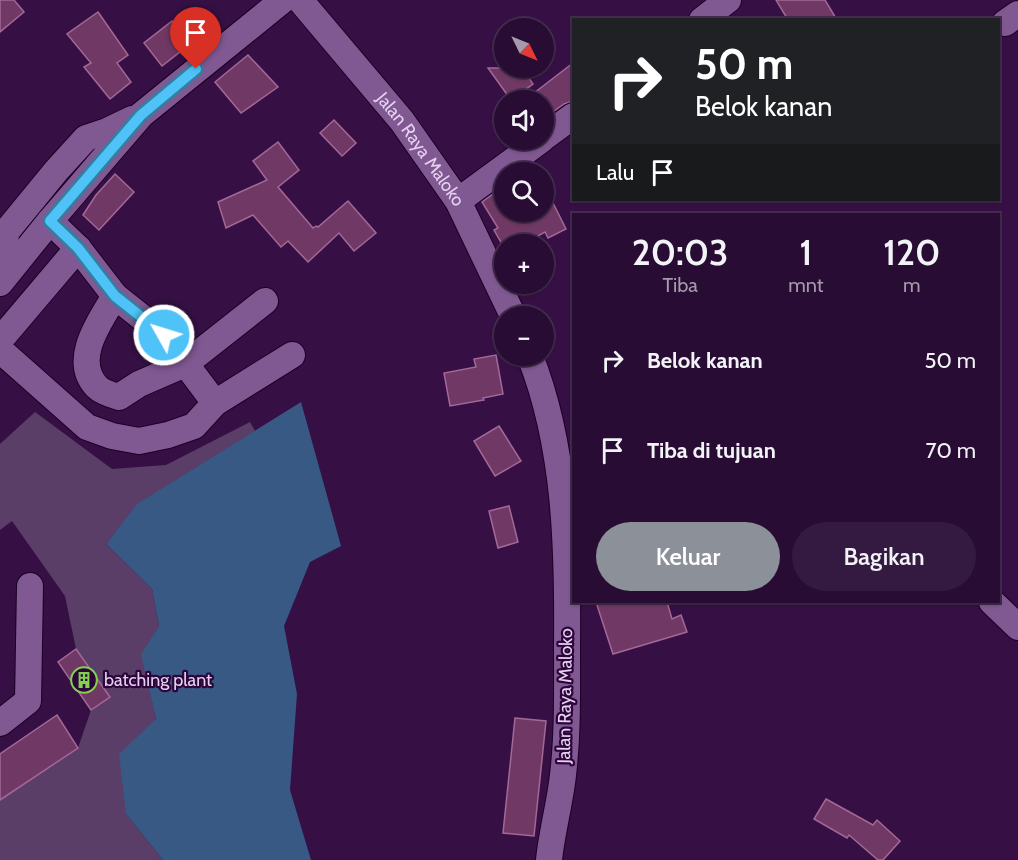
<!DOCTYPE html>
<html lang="id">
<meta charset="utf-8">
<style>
body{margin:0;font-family:Cabin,sans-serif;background:#341a40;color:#f1f3f6;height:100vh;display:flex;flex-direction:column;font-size:22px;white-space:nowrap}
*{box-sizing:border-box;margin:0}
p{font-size:20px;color:#a59bac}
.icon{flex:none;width:33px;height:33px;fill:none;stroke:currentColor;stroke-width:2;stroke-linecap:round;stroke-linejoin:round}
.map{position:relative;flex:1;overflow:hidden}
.sheet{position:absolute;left:572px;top:213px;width:428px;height:390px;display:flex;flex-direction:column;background:#280c34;border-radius:0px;box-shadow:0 2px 4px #0004,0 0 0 2px #442c4f}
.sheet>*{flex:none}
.hud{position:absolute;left:572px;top:18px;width:428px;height:183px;border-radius:0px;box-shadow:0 2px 4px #0004,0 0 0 2px #442c4f;background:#202124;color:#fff;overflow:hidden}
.needle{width:39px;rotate:133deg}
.buttons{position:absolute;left:494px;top:18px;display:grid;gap:12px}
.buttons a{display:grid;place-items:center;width:60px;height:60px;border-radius:50%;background:#280c34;box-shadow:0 2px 4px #0004,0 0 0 2px #442c4f;font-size:30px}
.pin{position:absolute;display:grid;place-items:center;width:51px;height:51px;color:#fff;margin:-62px -26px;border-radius:50% 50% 50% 0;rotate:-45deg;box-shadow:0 0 6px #0007}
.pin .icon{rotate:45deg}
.me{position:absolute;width:66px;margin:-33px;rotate:309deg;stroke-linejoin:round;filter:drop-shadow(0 0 4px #0008)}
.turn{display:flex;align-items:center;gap:21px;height:126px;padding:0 24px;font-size:27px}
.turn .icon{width:78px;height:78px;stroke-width:2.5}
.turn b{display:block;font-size:42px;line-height:51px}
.then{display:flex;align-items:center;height:57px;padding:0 24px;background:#0003;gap:12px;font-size:22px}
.eta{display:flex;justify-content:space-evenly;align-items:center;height:102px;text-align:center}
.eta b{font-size:36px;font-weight:600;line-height:42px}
.button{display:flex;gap:12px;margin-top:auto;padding:12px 24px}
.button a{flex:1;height:69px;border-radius:36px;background:#8c9099;color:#fff;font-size:24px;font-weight:600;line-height:69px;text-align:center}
.button a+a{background:#341a40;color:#f1f3f6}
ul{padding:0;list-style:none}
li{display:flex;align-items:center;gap:18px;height:90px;padding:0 24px}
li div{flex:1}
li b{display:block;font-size:22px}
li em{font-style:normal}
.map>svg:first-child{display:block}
</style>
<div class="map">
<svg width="1018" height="860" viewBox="0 0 1018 860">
<rect width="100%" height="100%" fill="#361045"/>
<!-- green -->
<path fill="#5a3e67" d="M35,412L112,469L166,465L250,422L255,431L138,504L106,544L152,589L159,626L142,654L156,719L126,814L163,860H0V800L78,748L91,710L109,697L76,649L65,596L12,521L0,530V444Z"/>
<!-- water -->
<path fill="#375984" d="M301,402L341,546L310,562L284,626L297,694L290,790L311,860H163L126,814L119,754L156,719L141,654L159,626L152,589L106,544L137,504Z"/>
<!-- building -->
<g fill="#703965" stroke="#a46897" stroke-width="1.5">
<path d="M0,0H14L24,12L0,32Z"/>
<path d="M776,0H825L837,20H788Z"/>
<path d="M98,12L128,55L117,63L131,82L110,99L84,67L91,63L67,34Z"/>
<path d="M172,21L190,44L162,66L144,43Z"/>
<path d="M248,55L278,87L241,113L215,82Z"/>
<path d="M573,63V101L564,104L543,119V100H525Z"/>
<path d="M488,68H522L533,84L511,100Z"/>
<path d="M334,120L356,143L342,156L320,133Z"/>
<path d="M278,142L299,170L278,187L313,228L316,226L318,227L348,201L376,233L354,251L339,233L308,262L288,241L281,247L253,215L226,228L218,202L267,180L253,161Z"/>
<path d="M115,174L134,192L99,230L83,215L96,195Z"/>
<path d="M543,183L566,229L548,238L545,232L523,244H502L494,230L498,228L482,202L504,186V212H543Z"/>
<path d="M496,355L503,394L483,398L484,400L450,406L444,373L476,367L474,359Z"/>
<path d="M499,426L521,461L495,476L474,441Z"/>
<path d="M509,506L518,542L498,548L489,511Z"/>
<path d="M596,602H667L672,619L681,615L687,632L613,654Z"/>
<path d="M76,649L110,697L91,710L58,662Z"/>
<path d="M57,715L78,748L0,800V754Z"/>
<path d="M515,718L546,721L534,836L503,833Z"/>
<path d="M826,799L873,825L877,820L900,841L883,860H878L849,835L847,838L814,819Z"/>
</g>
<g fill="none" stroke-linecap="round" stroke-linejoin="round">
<!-- minor casing -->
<g stroke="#1a0025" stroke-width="28">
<g id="minor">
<path id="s1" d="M300,0L402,121L458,201L513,316"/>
<path d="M702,20L728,0"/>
<path d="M1005,23L1018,14"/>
<path d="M543,138L573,116"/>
<path d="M458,201L541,140"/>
<path d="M50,221L78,248L115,296L164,335L215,403"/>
<path d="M0,255L5,246L6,232L56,171L86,138L107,131L132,119"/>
<path d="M0,283L50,221L141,115L283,0"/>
<path d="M115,296C100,321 71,360 97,387C102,392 112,395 119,397L139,384L185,364L265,301"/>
<path d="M0,340L78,248"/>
<path d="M0,350L87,427L112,436L139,441L168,435L194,426L215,403L292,355"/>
<path d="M530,356C566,447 568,550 567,647C567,690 568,732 563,775C560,803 552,831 549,860"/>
<path d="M992,602L1018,627"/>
<path d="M0,723L28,701L30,586"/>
</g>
</g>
<!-- minor -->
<use href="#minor" stroke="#805892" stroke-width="26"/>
</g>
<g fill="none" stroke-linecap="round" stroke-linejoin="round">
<!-- route casing -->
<g stroke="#337fa1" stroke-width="15">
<path id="route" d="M164,335L115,296L78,248L50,221L141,115L196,69"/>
</g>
<!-- route -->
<use href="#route" stroke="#4fc3f7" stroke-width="10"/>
</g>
<!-- icons -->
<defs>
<g id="building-ring" transform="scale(1.35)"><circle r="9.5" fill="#2c053a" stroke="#83d04e" stroke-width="1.5"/><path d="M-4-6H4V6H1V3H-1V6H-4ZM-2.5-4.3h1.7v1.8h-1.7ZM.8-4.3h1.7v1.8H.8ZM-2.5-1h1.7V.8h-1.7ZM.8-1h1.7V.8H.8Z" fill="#83d04e"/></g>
</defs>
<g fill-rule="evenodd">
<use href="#building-ring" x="84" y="680"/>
</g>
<g text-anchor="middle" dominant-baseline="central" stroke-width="4.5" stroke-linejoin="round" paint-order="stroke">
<!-- street labels -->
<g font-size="18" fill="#e6d1f1" stroke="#2c053a">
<text stroke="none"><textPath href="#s1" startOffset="192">Jalan Raya Maloko</textPath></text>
<text transform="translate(565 696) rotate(-89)">Jalan Raya Maloko</text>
</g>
<!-- poi labels -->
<g font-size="18" fill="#e6d1f1" stroke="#2c053a" text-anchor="start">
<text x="104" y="680">batching plant</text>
</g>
</g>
</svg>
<div class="buttons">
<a><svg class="needle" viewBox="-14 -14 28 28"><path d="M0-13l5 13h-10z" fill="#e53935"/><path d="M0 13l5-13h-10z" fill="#a59bac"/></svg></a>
<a><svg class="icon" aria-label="sound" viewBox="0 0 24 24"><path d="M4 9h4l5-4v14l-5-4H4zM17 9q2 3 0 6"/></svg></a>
<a><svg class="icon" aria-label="search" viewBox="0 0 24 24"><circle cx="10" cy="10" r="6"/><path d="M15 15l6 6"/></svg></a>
<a>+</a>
<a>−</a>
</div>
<div class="pin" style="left:196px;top:69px;background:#d93025"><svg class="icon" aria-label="arrive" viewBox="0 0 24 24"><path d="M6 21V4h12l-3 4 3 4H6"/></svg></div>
<svg class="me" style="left:164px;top:335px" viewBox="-20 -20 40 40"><circle r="17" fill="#4fc3f7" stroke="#fff" stroke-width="3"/><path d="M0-11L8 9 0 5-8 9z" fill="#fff"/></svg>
<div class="hud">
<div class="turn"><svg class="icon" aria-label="right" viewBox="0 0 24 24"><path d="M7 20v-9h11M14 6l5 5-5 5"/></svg><div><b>50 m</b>Belok kanan</div></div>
<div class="then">Lalu<svg class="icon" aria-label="arrive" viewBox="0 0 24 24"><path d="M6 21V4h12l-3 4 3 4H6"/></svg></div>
</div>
<section class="sheet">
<div class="eta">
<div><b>20:03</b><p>Tiba</p></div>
<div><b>1</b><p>mnt</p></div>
<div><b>120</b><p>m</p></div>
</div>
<ul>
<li><svg class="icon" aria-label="right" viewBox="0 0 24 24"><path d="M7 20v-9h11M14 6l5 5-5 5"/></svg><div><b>Belok kanan</b></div><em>50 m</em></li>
<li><svg class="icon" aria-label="arrive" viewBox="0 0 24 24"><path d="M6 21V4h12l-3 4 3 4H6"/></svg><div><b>Tiba di tujuan</b></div><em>70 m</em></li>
</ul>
<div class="button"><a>Keluar</a><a>Bagikan</a></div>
</section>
</div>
